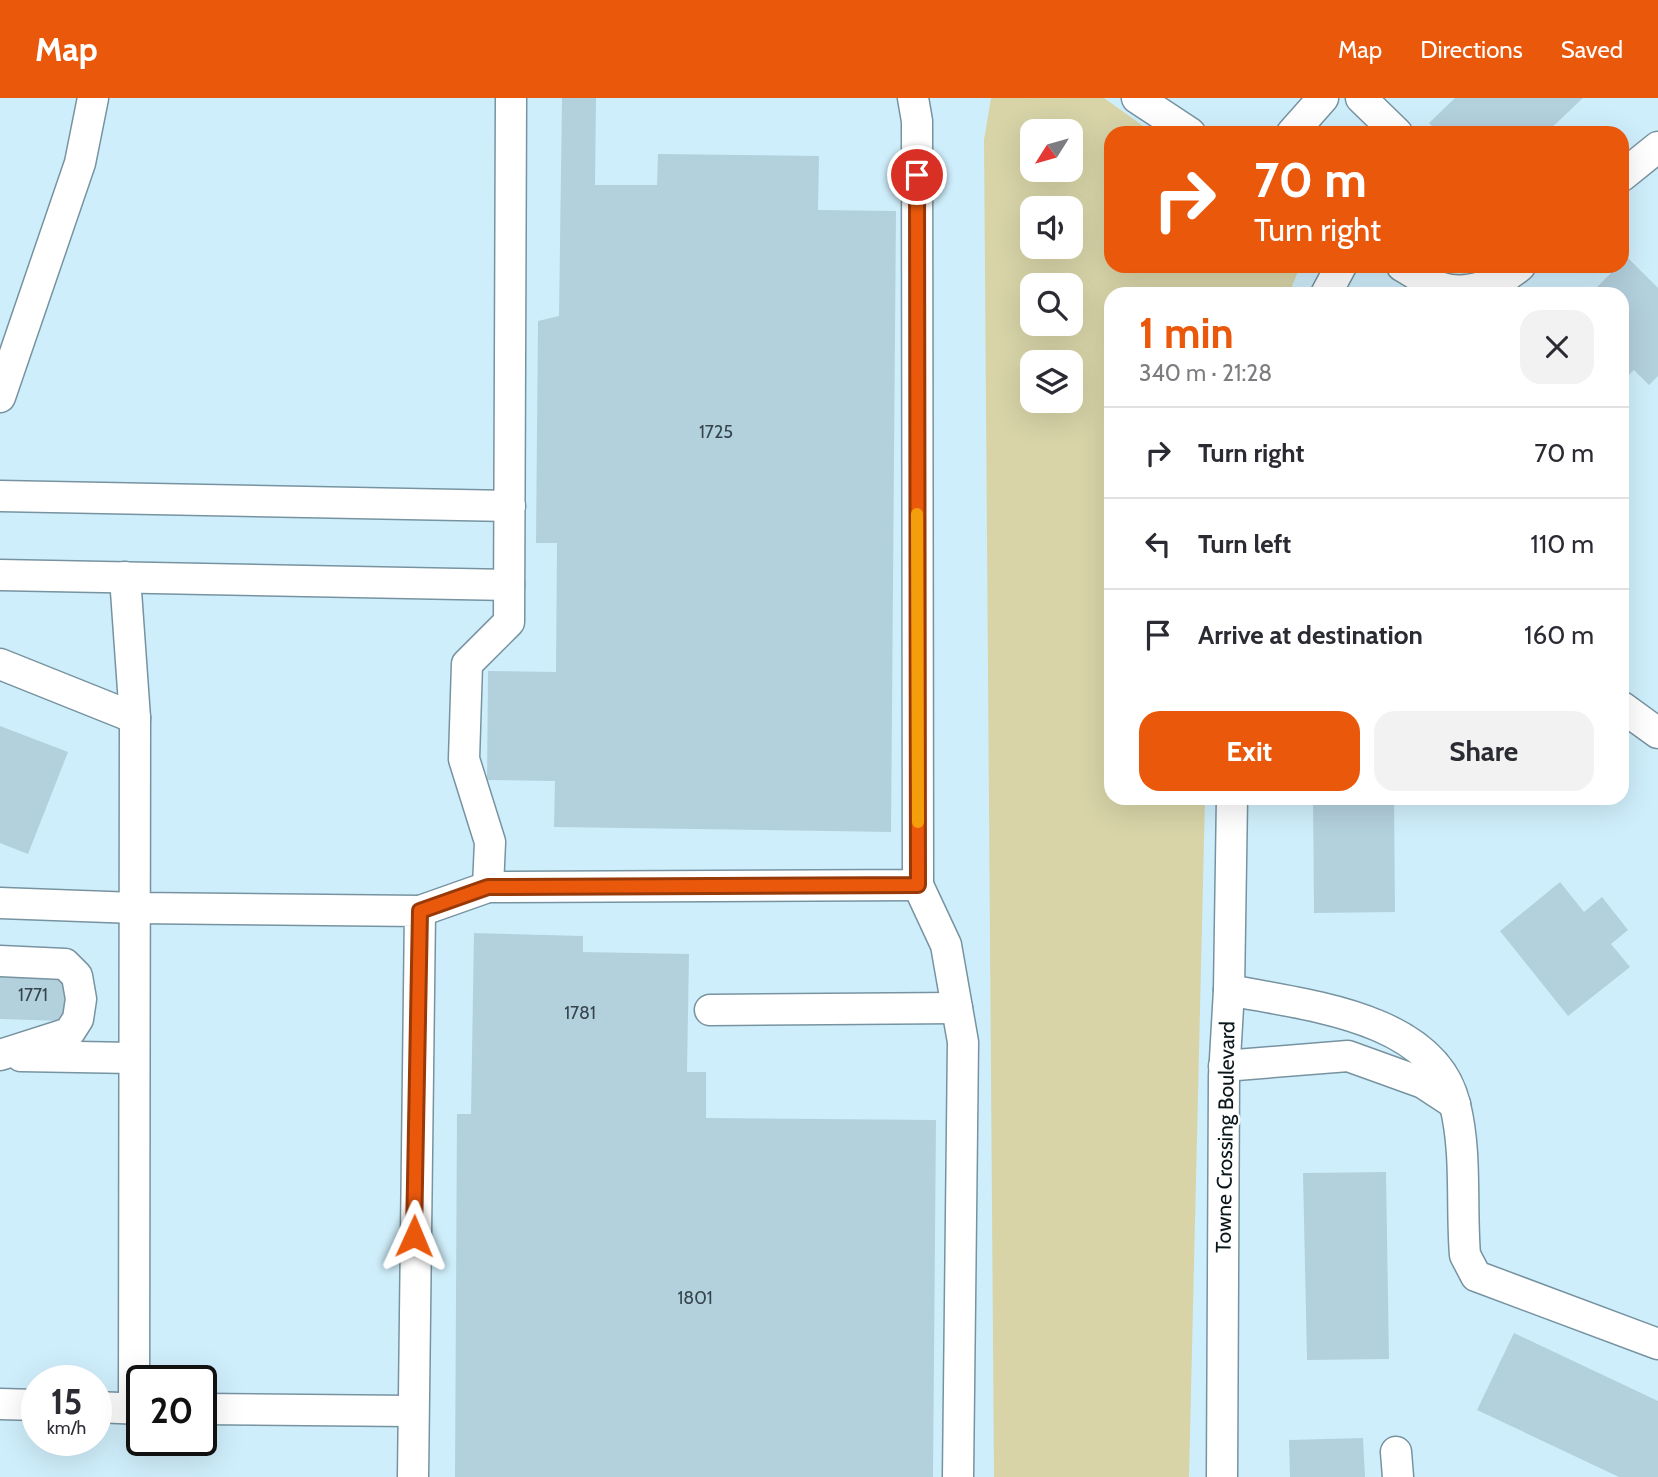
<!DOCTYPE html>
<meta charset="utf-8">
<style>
body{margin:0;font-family:Cabin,sans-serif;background:#f2f2f3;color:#2b2b33;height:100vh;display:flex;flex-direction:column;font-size:26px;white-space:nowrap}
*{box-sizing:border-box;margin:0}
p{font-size:23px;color:#7c7c81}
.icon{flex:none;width:38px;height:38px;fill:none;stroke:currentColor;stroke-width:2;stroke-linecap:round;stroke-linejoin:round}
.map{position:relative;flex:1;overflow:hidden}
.side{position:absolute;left:1104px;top:189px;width:525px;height:518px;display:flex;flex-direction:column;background:#fff;border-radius:21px;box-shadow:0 7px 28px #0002}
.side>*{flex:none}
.banner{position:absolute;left:1104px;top:28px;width:525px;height:147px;border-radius:21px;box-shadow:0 7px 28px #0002;background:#ea580c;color:#fff;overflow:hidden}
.needle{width:46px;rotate:233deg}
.controls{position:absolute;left:1020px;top:21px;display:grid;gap:14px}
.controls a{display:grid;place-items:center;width:63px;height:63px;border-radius:14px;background:#fff;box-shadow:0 7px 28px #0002;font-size:35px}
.speed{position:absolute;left:21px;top:1267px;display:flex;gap:14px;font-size:35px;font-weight:700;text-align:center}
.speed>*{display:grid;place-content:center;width:91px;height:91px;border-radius:50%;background:#fff;box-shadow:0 7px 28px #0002;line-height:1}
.speed small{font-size:18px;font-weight:400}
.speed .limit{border:4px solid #111;border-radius:10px;background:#fff;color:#111}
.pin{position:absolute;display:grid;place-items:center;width:60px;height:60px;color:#fff;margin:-30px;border:4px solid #fff;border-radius:50%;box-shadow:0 2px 7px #0007}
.me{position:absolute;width:77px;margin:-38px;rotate:1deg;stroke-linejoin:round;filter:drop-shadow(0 0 5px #0008)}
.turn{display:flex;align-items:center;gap:24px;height:147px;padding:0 35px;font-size:32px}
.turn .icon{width:91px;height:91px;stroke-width:2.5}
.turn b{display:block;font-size:49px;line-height:60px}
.round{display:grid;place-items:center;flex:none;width:74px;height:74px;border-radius:21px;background:#f2f2f3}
.head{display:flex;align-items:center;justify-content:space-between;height:119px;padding:0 35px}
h1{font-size:42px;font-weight:700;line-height:52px;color:#ea580c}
.cta{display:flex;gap:14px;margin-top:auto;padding:14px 35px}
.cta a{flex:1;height:80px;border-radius:21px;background:#ea580c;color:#fff;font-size:28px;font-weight:700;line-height:80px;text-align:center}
.cta a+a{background:#f2f2f3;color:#2b2b33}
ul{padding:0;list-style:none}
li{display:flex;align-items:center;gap:21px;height:91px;padding:0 35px;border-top:2px solid #e1e1e2}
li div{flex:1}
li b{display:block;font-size:26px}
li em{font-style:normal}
header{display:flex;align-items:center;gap:42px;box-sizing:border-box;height:98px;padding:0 35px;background:#ea580c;color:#fff}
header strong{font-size:33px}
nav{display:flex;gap:38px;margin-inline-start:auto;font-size:24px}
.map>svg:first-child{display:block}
</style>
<header>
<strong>Map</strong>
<nav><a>Map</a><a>Directions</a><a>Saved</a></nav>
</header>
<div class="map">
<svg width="1658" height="1379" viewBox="0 0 1658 1379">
<rect width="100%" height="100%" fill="#cfeefb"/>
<!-- green -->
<path fill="#d8d4a8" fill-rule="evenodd" d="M991,0H1104L1153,35H1111V168H1300L1289,196H1111V700H1205L1189,1379H994L984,42ZM1032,33H1071V72H1032ZM1032,110H1071V149H1032ZM1032,187H1071V226H1032ZM1032,264H1071V303H1032Z"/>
<!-- building -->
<g fill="#b3d0dd">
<path d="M562,0H596L595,87H657L658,56L819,58L818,112L896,113L891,734L554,729L555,683L487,682L488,573L556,574L557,445H536L538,223L559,218Z"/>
<path d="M1455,0H1583L1546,35H1438L1429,25Z"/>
<path d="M1627,159L1658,190V278L1649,287L1634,272L1622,283V196H1590L1618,168H1622Z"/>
<path d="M0,628L68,654L28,756L0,745Z"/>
<path d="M1313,700H1394L1395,814L1314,815Z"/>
<path d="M1560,784L1584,814L1602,799L1628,832L1611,846L1630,869L1568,918L1500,833Z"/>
<path d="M474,835L583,838V854L689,856L687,974H706V1020L936,1022L933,1379H455L457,1016H471Z"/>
<path d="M0,872L67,874L65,923L0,921Z"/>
<path d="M1386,1074L1389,1261L1307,1262L1303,1075Z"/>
<path d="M1514,1235L1658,1303V1379H1619L1477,1312Z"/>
<path d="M1363,1340L1365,1379H1290L1289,1342Z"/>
</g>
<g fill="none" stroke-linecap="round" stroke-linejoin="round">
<!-- minor casing -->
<g stroke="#7793a0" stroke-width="33">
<g id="minor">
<path d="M1137,0L1190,35"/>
<path d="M1361,0L1397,35"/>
<path d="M1292,35L1323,0"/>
<path d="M1622,78L1658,49"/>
<path d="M1402,168C1415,175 1428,186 1442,190C1468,198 1500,185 1520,168"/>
<path d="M1326,196L1341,168"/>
<path d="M0,299L80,65L93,0"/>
<path d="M0,398L510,408"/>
<path d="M0,477L509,487"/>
<path d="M125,479L135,620L134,1310"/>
<path d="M0,566L135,620"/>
<path d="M1622,609L1658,635"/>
<path d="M918,787L946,847L963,944L958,1379"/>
<path d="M488,789L490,744L464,661L467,566L509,524L511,0"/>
<path d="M0,805L135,810L420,813L413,1379"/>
<path d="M420,813L488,789L918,787L917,23L913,0"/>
<path d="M0,863L65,866L77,878L81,901L78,921L69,935L0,957"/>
<path d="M1229,892C1304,907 1435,918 1455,1007C1467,1055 1461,1108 1465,1157L1476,1178L1658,1246"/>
<path d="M710,912L957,910"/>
<path d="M21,958L133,960"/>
<path d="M1224,968L1348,958L1423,985L1455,1006"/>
<path d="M0,1306L37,1307"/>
<path d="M96,1309L142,1311"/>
<path d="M201,1311L411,1313"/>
<path d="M1396,1354L1398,1379"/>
<path d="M1222,1379L1224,978L1229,892L1232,700"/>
</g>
</g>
<!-- minor -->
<use href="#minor" stroke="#fff" stroke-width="30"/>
</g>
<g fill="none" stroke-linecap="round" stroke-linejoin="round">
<!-- route casing -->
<g stroke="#983908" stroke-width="18">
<path id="route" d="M414,1138L420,813L488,789L918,787L917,77"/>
</g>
<!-- route -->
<use href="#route" stroke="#ea580c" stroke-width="12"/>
<!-- slow -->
<path stroke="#f59e0b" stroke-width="12" d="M917,416L918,724"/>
</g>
<g text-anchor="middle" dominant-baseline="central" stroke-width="5" stroke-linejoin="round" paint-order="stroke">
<!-- number labels -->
<g font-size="18" fill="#36454c">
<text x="716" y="334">1725</text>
<text x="33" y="897">1771</text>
<text x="580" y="915">1781</text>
<text x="695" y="1200">1801</text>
</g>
<!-- street labels -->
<g font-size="21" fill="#0c171b" stroke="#fff">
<text transform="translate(1225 1039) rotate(-89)">Towne Crossing Boulevard</text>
</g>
</g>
</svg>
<div class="controls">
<a><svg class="needle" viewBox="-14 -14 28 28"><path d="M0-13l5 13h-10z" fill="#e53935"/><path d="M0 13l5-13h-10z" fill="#7c7c81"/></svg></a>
<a><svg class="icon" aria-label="sound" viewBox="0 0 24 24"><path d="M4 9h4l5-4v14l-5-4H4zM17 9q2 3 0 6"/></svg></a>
<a><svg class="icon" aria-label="search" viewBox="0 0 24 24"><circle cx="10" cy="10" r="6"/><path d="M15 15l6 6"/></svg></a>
<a><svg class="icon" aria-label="layers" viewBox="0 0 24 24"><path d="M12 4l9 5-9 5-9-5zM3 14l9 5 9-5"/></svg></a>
</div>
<div class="speed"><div>15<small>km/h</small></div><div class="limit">20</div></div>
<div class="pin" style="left:917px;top:77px;background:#d93025"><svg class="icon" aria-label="arrive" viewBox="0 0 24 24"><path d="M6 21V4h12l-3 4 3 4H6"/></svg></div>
<svg class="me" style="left:414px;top:1138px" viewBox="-20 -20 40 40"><path d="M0-17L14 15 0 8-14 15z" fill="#ea580c" stroke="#fff" stroke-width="4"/></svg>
<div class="banner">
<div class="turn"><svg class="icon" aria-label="right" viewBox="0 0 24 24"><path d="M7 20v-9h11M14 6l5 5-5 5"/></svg><div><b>70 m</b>Turn right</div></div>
</div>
<section class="side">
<div class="head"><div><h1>1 min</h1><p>340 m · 21:28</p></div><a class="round"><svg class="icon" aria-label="close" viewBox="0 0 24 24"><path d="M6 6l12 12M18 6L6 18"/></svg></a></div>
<ul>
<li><svg class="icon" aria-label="right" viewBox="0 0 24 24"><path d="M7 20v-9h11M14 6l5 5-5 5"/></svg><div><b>Turn right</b></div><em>70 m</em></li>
<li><svg class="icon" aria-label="left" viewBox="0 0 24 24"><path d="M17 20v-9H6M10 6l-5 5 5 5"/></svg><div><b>Turn left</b></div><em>110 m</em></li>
<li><svg class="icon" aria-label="arrive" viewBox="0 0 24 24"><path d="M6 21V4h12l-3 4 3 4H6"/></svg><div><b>Arrive at destination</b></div><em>160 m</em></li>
</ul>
<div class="cta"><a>Exit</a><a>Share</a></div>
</section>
</div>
